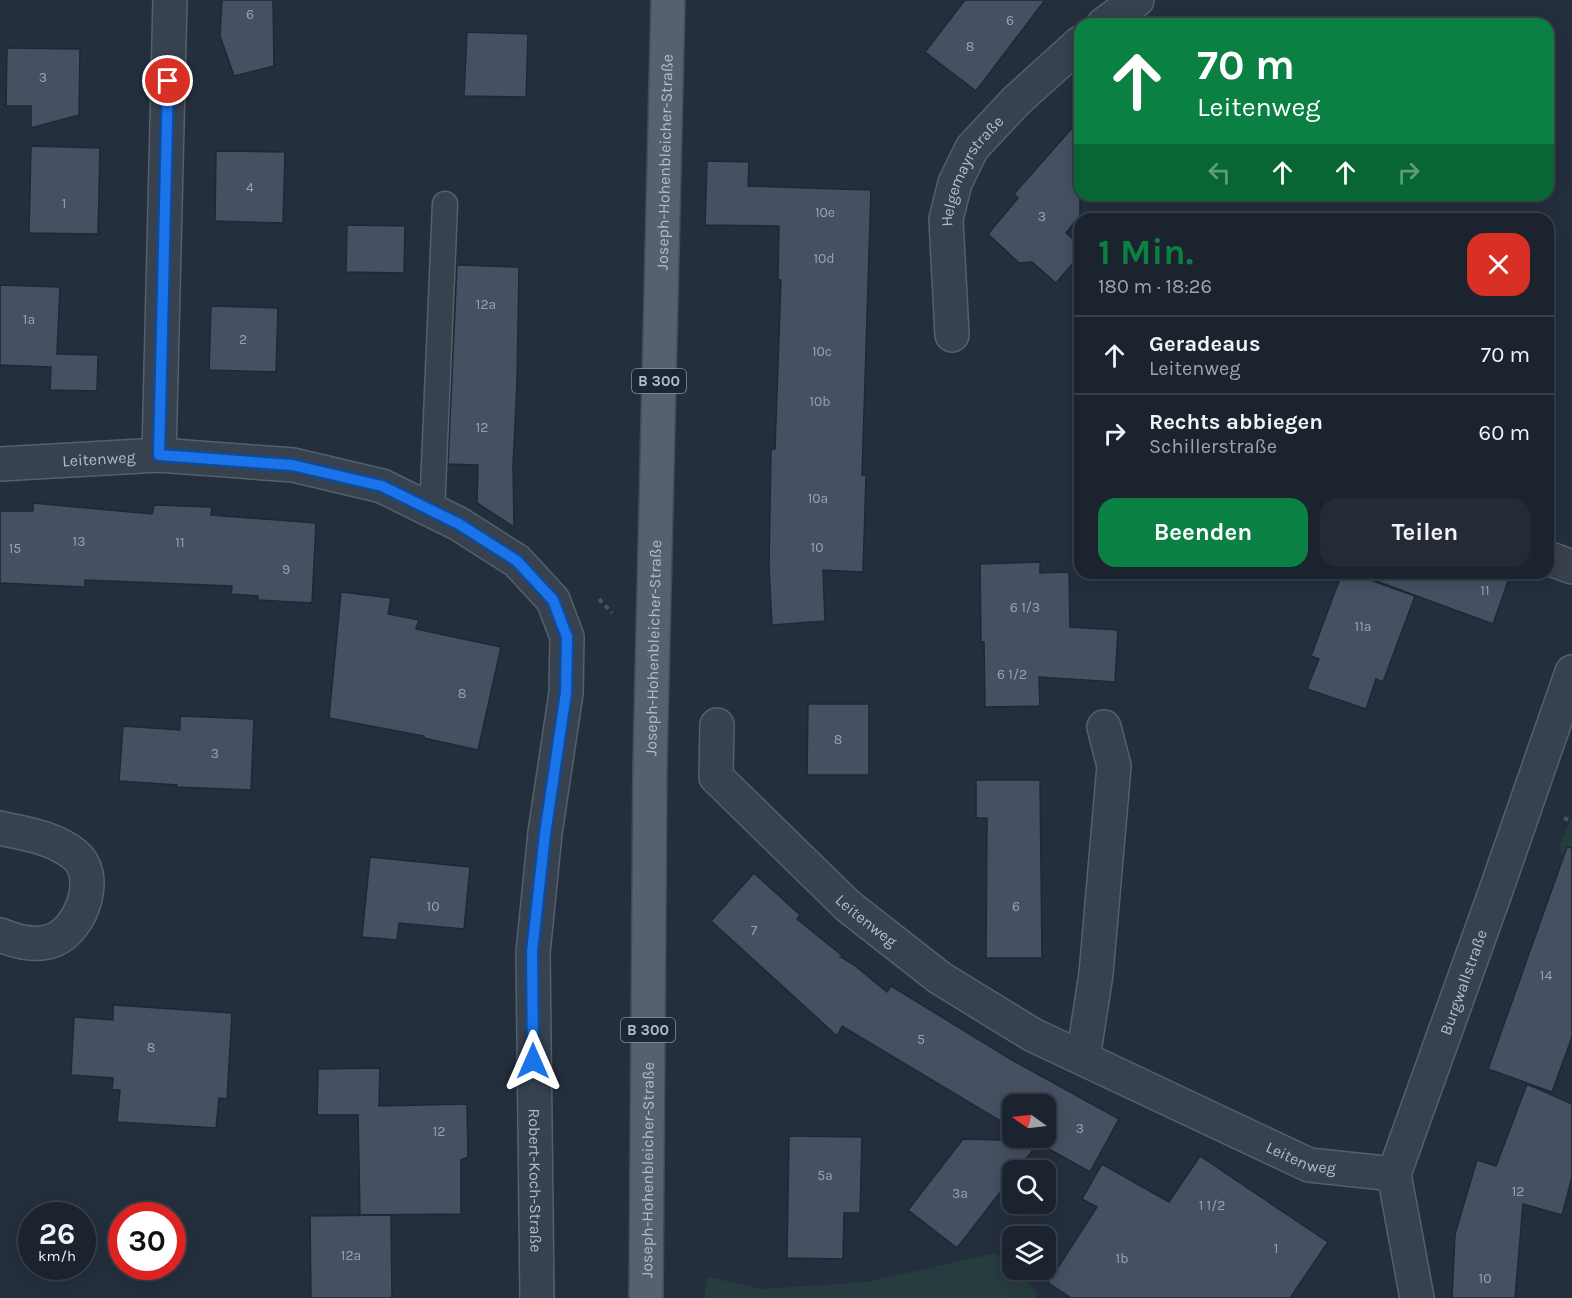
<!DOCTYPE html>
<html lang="de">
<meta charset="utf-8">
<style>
body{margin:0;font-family:Karla,sans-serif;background:#242b36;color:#f1f3f6;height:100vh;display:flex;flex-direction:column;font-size:22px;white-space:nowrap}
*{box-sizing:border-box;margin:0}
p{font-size:20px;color:#a0a4aa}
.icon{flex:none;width:33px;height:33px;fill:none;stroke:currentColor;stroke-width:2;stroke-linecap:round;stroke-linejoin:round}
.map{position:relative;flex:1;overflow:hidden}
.details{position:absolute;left:1074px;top:213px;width:480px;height:366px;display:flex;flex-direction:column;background:#1b232e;border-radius:18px;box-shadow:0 3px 15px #0003,0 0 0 2px #39404a}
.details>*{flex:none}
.guide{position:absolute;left:1074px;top:18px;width:480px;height:183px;border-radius:18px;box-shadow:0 3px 15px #0003,0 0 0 2px #39404a;background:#0b8043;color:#fff;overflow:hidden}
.needle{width:39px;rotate:284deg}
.controls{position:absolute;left:1002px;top:1094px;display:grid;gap:12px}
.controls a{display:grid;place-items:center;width:54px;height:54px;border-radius:12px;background:#1b232e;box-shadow:0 3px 15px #0003,0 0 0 2px #39404a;font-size:30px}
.speed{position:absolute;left:18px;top:1202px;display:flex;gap:12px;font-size:30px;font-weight:700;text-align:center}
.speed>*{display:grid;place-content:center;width:78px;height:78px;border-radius:50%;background:#1b232e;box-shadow:0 3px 15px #0003,0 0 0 2px #39404a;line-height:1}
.speed small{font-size:15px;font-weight:400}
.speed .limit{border:9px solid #d22;background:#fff;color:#111}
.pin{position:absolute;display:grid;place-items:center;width:51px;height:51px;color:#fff;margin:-26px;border:3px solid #fff;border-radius:50%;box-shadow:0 2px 6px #0007}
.me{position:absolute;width:66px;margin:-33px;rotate:0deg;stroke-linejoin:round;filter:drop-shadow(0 0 4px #0008)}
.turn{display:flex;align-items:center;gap:21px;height:126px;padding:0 24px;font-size:27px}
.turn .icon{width:78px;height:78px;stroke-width:2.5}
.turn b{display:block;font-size:42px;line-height:51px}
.lanes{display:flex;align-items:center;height:57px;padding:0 24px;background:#0003;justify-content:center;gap:30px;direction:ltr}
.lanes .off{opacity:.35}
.round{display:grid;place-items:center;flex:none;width:63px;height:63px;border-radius:18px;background:#242b36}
.headline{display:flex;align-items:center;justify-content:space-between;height:102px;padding:0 24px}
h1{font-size:36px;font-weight:700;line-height:45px;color:#0b8043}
.action{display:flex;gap:12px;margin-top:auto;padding:12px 24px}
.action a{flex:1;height:69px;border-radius:18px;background:#0b8043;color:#fff;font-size:24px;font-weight:700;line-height:69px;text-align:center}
.action a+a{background:#242b36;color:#f1f3f6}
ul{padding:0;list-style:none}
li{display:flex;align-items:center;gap:18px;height:78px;padding:0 24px;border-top:2px solid #39404a}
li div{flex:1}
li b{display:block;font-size:22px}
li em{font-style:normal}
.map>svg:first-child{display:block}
</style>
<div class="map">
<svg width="1572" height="1298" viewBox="0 0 1572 1298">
<rect width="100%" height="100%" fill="#242f3e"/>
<!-- green -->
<g fill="#263c3f">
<path d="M1572,817V856L1558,850Z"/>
<path d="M996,1253L1035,1288L1037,1298H704L708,1277L762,1289L867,1282Z"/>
</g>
<!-- building -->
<g fill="#455162" stroke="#1f2835" stroke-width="1.5">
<path d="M222,0H273L274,66L234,76L220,36Z"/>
<path d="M965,0H1045L976,91L925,52Z"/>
<path d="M467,32L528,34L526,97L464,96Z"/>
<path d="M7,48L80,49L79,115L31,128V106H6Z"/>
<path d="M1080,119V216L1066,233L1080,245V255L1056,283L1032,262L1019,263L988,234L1018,198L1014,194Z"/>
<path d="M31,146L100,148L98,234L29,233Z"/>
<path d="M216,151L285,152L283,223L215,221Z"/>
<path d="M707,161L749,162L748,186L871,190L862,475H866L863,572L823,570L825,621L772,625L769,568L771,449H775L781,280H778L779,226L705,225Z"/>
<path d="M347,225L405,226L404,273L346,272Z"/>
<path d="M457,265L519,267L517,383L513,466L514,527L477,503L478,465L448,464Z"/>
<path d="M0,285L60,287L57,354L98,355L97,391L50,390L51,367L0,365Z"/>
<path d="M211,306L278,308L276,372L209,370Z"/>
<path d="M33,503L152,514L154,505L212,507L211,515L316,523L312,603L258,600V596L231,594L232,586L85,580V587L0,583V511H33Z"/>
<path d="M1040,562V573L1069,572L1070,627L1118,630L1115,682L1039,677L1040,706L985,707L984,642H981L980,564Z"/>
<path d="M1342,573H1351L1415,596L1383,682L1376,679L1366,709L1307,689L1319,659L1311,656Z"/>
<path d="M1366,573H1511L1493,624L1365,577Z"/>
<path d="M341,592L391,598L388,614L419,620L416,629L501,647L478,750L424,738V736L329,718Z"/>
<path d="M808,704H869V775H807Z"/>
<path d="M180,716L254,719L251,790L177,787V785L119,781L123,726L180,730Z"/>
<path d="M976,780H1040L1042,958H986L987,818H976Z"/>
<path d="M1567,847L1572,848V1037L1552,1092L1488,1069Z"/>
<path d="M370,857L470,867L464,929L399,923L397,940L362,937Z"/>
<path d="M754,873L800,915L797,919L844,957H841L854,965L887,992L891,986L1012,1060L1119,1119L1090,1172L1038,1143L1018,1170H1012V1177L957,1248L908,1210L963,1139L1034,1141L1027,1137H1046V1104H1012V1128L842,1026L837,1036L711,921Z"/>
<path d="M113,1005L232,1013L227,1099L219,1098L216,1128L117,1122L120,1090H112L113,1078L71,1075L74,1017L113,1020Z"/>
<path d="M380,1068L379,1106L467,1104L468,1157L461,1160V1214L360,1215L358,1115H317L318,1069Z"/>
<path d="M1527,1084L1572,1104V1177L1562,1215L1523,1204L1515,1298H1452L1455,1234L1477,1160L1496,1166Z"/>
<path d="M789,1136L862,1137L860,1213H844L843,1259L787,1258Z"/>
<path d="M1200,1156L1328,1242L1290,1298H1071L1048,1283L1097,1207L1082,1199L1102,1164L1169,1202Z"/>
<path d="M391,1215L392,1298H311L310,1216Z"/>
</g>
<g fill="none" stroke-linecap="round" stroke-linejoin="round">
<!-- service casing -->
<g stroke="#565f6c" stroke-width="27">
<path id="service" d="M432,512L445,204"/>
</g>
<!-- minor casing -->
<g stroke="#565f6c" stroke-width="36">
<g id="minor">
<path d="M1104,24L1137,0"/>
<path id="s1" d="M952,335L946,219L955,183L972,148L1016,101L1080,43"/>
<path d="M159,455L170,0"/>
<path id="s2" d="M0,464L159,455L293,465L382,486L459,524L517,561L553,600L567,637L566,693L545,833L533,953L537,1298"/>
<path d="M1548,558L1572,567"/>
<path id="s3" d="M717,725L716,777L848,906L940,978L1033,1035L1309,1165L1394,1174"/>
<path d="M0,828C26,834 52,837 74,854C101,875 82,928 54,940C37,947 17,942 0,935"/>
<path d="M1083,1058L1096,974L1114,766L1104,727"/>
<path id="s4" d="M1417,1298L1394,1174L1495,893L1572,672"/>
</g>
</g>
<!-- primary casing -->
<g stroke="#414a57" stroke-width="36">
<g id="primary">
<path id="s5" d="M646,1298L650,762L668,0"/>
</g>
</g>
<!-- path -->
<g stroke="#44595c" stroke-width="4" stroke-dasharray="4.5 4.5" stroke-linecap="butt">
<path d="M599,599L612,613"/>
<path d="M1564,818L1572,821"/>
</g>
<!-- service -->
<use href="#service" stroke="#38414e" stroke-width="24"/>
<!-- minor -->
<use href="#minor" stroke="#38414e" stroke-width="33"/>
<!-- primary -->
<use href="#primary" stroke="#56606e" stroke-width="33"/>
</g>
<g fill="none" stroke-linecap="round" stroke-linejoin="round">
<!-- route casing -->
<g stroke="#114b97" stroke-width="15">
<path id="route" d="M168,81L159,455L292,465L382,486L459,524L517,561L553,600L567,637L566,693L545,834L532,952L533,1061"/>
</g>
<!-- route -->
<use href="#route" stroke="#1a73e8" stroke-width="10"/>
</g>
<g text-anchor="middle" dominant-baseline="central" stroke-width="4.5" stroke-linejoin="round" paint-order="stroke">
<!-- number labels -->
<g font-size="14" fill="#98a1af">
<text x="250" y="14">6</text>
<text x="1010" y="20">6</text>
<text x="970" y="46">8</text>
<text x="43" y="77">3</text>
<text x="250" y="187">4</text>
<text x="64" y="203">1</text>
<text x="825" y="212">10e</text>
<text x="1042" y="216">3</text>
<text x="824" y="258">10d</text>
<text x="486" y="304">12a</text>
<text x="29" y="319">1a</text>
<text x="243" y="339">2</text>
<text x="822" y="351">10c</text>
<text x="820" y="401">10b</text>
<text x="482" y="427">12</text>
<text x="818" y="498">10a</text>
<text x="79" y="541">13</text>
<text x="180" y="542">11</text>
<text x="817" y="547">10</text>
<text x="15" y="548">15</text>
<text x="286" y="569">9</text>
<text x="1485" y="590">11</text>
<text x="1025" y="607">6 1/3</text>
<text x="1363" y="626">11a</text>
<text x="1012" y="674">6 1/2</text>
<text x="462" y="693">8</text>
<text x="838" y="739">8</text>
<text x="215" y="753">3</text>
<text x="433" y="906">10</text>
<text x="1016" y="906">6</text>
<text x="754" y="930">7</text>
<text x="1546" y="975">14</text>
<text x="921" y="1039">5</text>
<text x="151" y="1047">8</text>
<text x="1080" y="1128">3</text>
<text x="439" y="1131">12</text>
<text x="825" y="1175">5a</text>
<text x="1518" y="1191">12</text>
<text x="960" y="1193">3a</text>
<text x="1212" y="1205">1 1/2</text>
<text x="1276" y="1248">1</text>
<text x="351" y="1255">12a</text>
<text x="1122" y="1258">1b</text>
<text x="1485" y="1278">10</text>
</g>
<!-- shield labels -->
<g fill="#1d2633" stroke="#878f9c" stroke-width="1.5">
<rect x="632" y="369" width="54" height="24" rx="4.5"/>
<rect x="621" y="1018" width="54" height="24" rx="4.5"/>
</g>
<g font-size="15" font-weight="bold" fill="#b4bcc9">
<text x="659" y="381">B 300</text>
<text x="648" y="1030">B 300</text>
</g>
<!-- street labels -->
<g font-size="16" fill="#b4bcc9" stroke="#1d2633">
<text stroke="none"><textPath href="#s5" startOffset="1136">Joseph-Hohenbleicher-Straße</textPath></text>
<text stroke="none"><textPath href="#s1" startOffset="171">Helgemayrstraße</textPath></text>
<text stroke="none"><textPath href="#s2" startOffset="99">Leitenweg</textPath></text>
<text stroke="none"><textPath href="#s5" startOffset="650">Joseph-Hohenbleicher-Straße</textPath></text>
<text stroke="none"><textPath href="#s3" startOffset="260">Leitenweg</textPath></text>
<text stroke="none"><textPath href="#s4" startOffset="330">Burgwallstraße</textPath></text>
<text stroke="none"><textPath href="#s3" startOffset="758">Leitenweg</textPath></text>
<text stroke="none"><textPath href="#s5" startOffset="128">Joseph-Hohenbleicher-Straße</textPath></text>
<text stroke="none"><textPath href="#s2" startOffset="1178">Robert-Koch-Straße</textPath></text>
</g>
</g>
</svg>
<div class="controls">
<a><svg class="needle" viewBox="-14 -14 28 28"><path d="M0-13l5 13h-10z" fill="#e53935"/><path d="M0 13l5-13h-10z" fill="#a0a4aa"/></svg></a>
<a><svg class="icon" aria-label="search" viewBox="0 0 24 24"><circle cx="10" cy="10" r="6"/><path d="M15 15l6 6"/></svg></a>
<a><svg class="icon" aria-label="layers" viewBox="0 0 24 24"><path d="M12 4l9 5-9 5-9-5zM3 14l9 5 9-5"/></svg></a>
</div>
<div class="speed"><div>26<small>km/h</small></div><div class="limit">30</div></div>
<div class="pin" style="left:168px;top:81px;background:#d93025"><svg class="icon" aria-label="arrive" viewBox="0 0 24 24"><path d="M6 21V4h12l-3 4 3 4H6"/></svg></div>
<svg class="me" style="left:533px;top:1061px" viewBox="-20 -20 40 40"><path d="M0-17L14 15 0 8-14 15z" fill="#1a73e8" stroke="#fff" stroke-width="4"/></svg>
<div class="guide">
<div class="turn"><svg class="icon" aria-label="ahead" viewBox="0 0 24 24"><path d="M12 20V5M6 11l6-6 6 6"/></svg><div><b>70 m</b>Leitenweg</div></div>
<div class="lanes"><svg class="icon off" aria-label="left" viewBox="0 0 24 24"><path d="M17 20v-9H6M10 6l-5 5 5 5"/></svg><svg class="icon" aria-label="ahead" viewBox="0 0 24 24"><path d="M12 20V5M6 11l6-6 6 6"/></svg><svg class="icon" aria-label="ahead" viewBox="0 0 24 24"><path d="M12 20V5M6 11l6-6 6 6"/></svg><svg class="icon off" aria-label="right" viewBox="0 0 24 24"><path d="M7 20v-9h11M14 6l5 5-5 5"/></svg></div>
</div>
<section class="details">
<div class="headline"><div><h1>1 Min.</h1><p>180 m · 18:26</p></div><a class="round" style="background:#d93025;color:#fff"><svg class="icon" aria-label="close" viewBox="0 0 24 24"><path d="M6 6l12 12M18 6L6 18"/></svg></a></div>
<ul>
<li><svg class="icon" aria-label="ahead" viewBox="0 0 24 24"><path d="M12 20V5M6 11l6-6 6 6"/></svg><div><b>Geradeaus</b><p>Leitenweg</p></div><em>70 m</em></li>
<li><svg class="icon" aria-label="right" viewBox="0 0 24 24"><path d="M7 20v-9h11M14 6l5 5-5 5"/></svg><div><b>Rechts abbiegen</b><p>Schillerstraße</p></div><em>60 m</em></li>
</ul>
<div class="action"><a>Beenden</a><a>Teilen</a></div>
</section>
</div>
